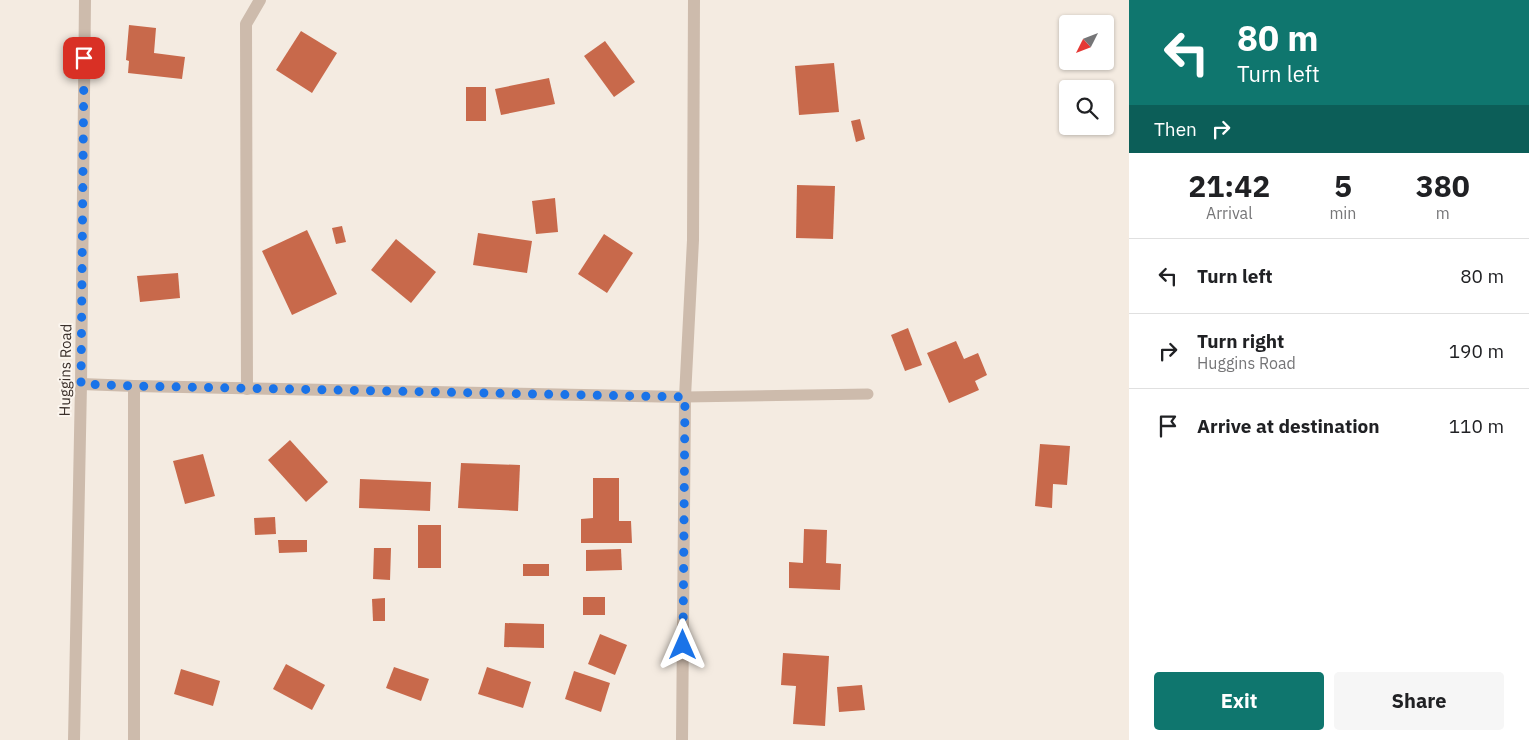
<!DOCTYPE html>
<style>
body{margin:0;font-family:"IBM Plex Sans",sans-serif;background:#f6f6f6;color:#202124;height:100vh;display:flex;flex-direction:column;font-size:19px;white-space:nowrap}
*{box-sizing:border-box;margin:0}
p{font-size:16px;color:#757577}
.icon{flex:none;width:28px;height:28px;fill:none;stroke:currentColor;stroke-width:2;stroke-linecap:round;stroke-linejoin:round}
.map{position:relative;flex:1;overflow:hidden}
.sheet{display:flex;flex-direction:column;background:#fff;width:400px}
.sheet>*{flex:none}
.hud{background:#0f766e;color:#fff;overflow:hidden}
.needle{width:32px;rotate:228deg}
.controls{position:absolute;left:1059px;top:15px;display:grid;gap:10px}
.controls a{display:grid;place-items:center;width:55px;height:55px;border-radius:5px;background:#fff;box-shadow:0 1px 4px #0004;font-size:25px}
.pin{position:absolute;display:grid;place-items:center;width:42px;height:42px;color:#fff;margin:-21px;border-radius:10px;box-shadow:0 2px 8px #0006}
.me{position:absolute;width:55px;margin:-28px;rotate:0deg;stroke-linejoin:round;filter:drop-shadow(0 0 4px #0008)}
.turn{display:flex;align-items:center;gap:18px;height:105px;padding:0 25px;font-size:22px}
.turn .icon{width:65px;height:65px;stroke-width:2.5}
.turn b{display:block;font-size:35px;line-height:42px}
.then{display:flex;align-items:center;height:48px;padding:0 25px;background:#0003;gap:10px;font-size:19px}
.eta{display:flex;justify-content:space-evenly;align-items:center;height:85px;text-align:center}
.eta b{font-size:30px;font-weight:800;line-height:35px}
.action{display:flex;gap:10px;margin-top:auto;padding:10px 25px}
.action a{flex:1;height:58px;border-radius:5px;background:#0f766e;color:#fff;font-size:20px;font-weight:800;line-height:58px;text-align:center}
.action a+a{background:#f6f6f6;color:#202124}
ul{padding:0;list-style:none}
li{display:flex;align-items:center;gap:15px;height:75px;padding:0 25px;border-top:1px solid #e0e0e0}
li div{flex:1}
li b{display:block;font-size:19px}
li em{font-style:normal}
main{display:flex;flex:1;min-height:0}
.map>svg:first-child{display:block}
</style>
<main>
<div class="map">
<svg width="1129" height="740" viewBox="0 0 1129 740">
<rect width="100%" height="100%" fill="#f4ebe1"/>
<!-- building -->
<g fill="#c8694b">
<path d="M129,25L156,28L154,53L185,57L182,79L128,73L129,61L126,60Z"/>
<path d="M301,31L337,53L312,93L276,70Z"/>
<path d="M605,41L635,82L614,97L584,56Z"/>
<path d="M834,63L839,112L799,115L795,66Z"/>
<path d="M549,78L555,104L501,115L495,89Z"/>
<rect x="466" y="87" width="20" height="34"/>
<path d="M860,119L865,139L856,142L851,121Z"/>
<path d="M797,185L835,186L833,239L796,238Z"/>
<path d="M555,198L558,232L536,234L532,201Z"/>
<path d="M342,226L346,242L336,244L332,228Z"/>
<path d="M307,230L337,294L292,315L262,251Z"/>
<path d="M478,233L532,241L527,273L473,265Z"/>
<path d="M604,234L633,253L607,293L578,274Z"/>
<path d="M396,239L436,272L411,303L371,270Z"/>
<path d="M178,273L180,298L140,302L137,276Z"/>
<path d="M908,328L922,365L905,371L891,335Z"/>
<path d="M956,341L964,359L978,353L987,375L975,381L979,390L949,403L927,353Z"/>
<path d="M290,440L328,482L306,502L268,460Z"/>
<path d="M1040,444L1070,446L1067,485L1053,484L1052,508L1035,506Z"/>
<path d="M203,454L215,496L185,504L173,461Z"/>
<path d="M461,463L520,465L518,511L458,508Z"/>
<path d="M593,478H619V521H631L632,543H581V519L593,518Z"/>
<path d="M360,479L431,482L430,511L359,508Z"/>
<path d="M275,517L276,534L255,535L254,518Z"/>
<rect x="418" y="525" width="23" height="43"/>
<path d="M804,529L827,530L826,563L841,564L840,590L789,588V562L803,563Z"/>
<path d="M278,540H307V552L279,553Z"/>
<path d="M374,548H391L390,580L373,579Z"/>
<path d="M621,549L622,570L586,571V550Z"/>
<rect x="523" y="564" width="26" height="12"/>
<rect x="583" y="597" width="22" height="18"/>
<path d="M385,598V621H373L372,599Z"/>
<path d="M505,623L544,624V648L504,647Z"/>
<path d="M600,634L627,645L615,675L588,664Z"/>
<path d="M783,653L829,656L825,726L793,724L796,686L781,685Z"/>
<path d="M286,664L325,685L312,710L273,689Z"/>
<path d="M394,667L429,679L421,701L386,688Z"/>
<path d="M487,667L531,682L523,708L478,694Z"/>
<path d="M181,669L220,681L213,706L174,694Z"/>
<path d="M574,671L610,683L601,712L565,699Z"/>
<path d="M862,685L865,710L839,712L837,687Z"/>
</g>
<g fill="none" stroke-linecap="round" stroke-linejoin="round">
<!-- service -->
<path stroke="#cdbbac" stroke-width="11" d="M685,397L868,394"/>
<!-- minor -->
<g stroke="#cdbbac" stroke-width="12">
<path d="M81,384L134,386L685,397"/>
<path d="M134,386V740"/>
<path d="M247,389L246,24L260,0"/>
<path d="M682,740L685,397L693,240L694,0"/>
</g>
<!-- tertiary -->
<path stroke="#cdbbac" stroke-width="12" d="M74,740L81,384L85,0"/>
</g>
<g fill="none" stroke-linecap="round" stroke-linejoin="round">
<!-- route -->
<path stroke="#1a73e8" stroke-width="9" stroke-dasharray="0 16.2" d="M84,58L81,384L134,386L685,397L683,645"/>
</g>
<g text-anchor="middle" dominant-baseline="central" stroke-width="4" stroke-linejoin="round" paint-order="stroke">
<!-- street labels -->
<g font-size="15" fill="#3b302b" stroke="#fbf5ee">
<text transform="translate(65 370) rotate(-89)">Huggins Road</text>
</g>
</g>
</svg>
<div class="controls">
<a><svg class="needle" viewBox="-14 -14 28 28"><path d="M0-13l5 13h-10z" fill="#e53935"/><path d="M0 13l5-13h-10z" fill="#757577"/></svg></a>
<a><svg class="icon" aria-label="search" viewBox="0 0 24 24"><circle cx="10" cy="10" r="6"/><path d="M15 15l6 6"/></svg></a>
</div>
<div class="pin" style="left:84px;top:58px;background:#d93025"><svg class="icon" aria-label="arrive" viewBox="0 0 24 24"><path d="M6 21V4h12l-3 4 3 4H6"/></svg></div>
<svg class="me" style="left:683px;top:645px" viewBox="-20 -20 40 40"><path d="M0-17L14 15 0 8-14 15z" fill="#1a73e8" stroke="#fff" stroke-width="4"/></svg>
</div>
<section class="sheet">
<div class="hud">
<div class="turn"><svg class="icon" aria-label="left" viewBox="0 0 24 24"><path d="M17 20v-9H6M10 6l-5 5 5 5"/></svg><div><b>80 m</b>Turn left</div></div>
<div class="then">Then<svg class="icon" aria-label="right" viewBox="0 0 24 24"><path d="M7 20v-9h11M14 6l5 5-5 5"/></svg></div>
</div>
<div class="eta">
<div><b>21:42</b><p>Arrival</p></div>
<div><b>5</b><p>min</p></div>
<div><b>380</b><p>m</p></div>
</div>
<ul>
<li><svg class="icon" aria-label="left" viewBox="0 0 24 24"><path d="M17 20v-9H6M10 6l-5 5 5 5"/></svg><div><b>Turn left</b></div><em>80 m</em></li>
<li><svg class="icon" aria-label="right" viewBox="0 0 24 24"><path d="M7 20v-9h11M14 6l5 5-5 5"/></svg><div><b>Turn right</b><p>Huggins Road</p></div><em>190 m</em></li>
<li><svg class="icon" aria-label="arrive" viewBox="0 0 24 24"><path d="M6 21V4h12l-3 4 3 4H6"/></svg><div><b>Arrive at destination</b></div><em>110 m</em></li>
</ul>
<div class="action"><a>Exit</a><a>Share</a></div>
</section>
</main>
